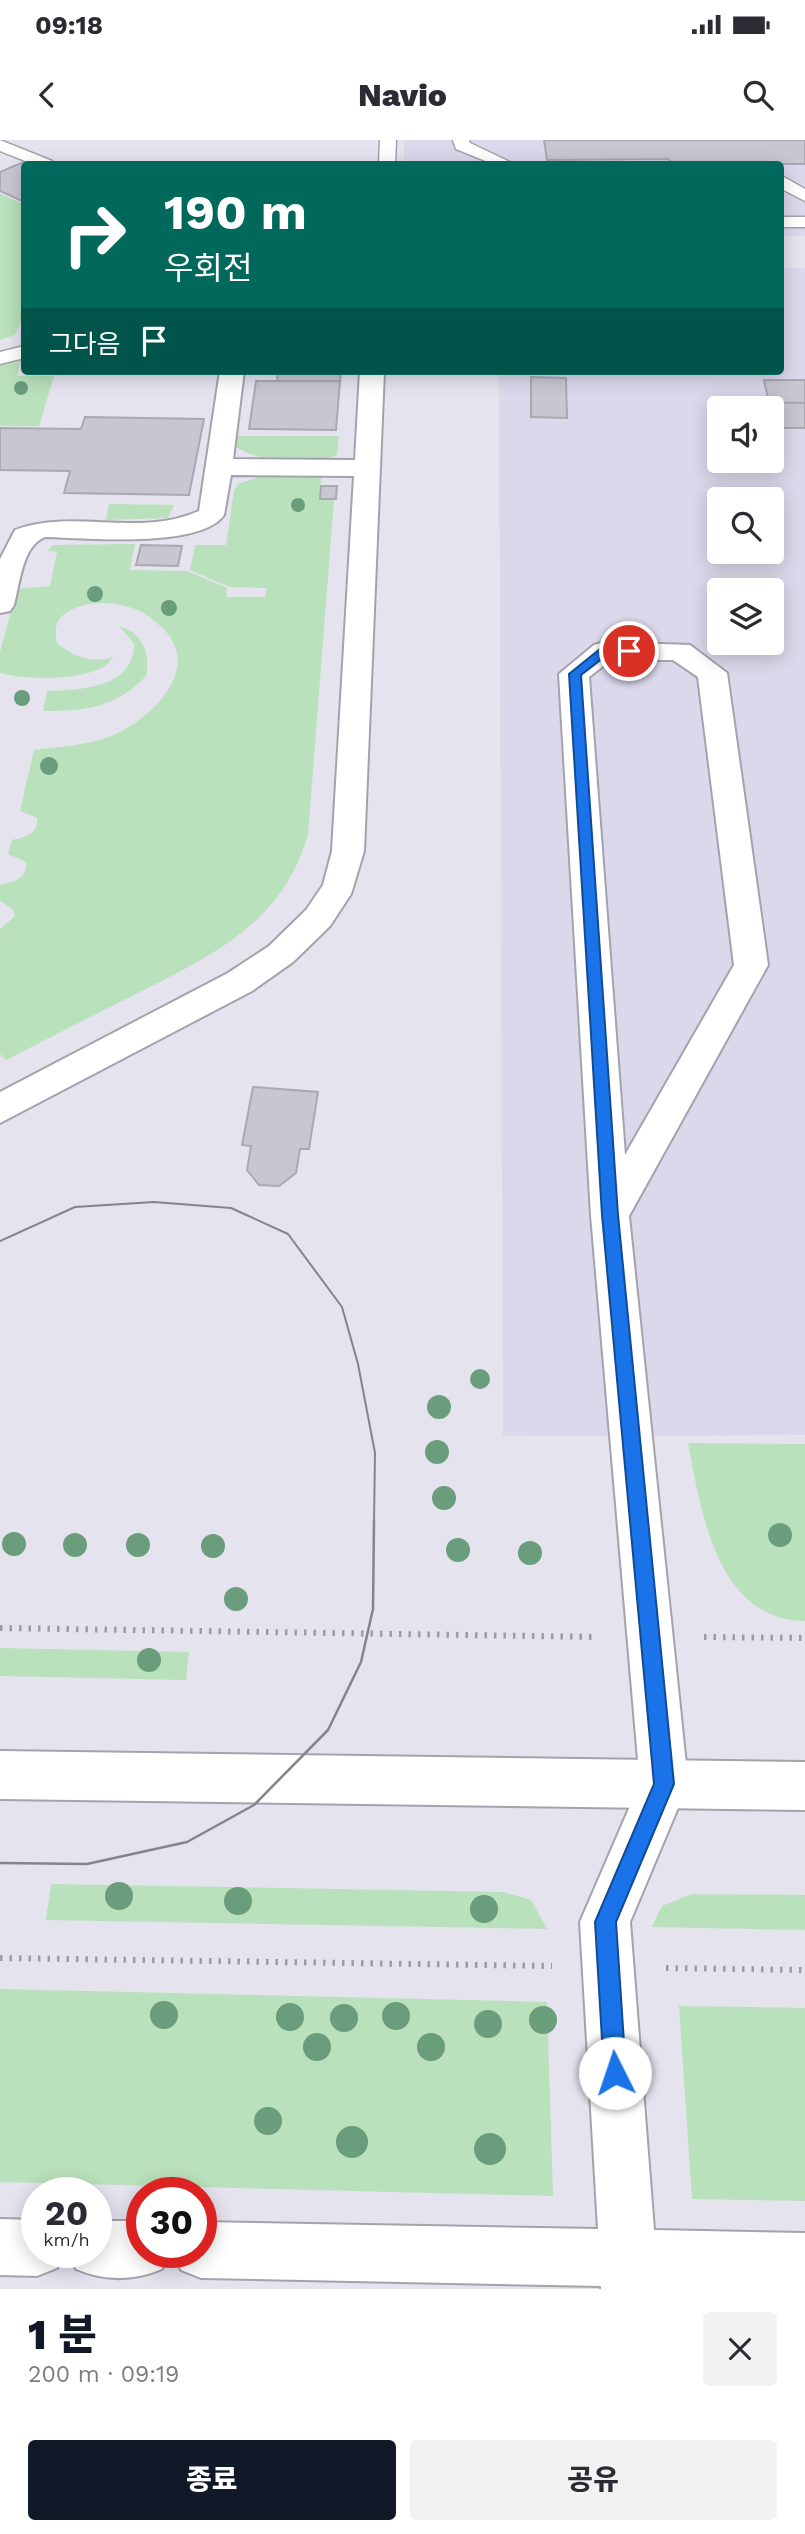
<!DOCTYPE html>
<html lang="ko">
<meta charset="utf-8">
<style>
body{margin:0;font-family:"Work Sans","Noto Sans KR",sans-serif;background:#f2f2f3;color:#2b2b33;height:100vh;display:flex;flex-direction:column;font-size:26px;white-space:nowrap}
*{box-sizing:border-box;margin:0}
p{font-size:23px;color:#7c7c81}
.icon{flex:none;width:38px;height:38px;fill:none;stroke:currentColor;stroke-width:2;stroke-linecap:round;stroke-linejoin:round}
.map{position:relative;height:2149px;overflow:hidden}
.side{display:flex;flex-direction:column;background:#fff;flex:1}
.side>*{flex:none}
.guide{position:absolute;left:21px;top:21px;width:763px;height:214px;border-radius:7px;box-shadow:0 4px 18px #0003;background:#00695c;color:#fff;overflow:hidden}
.buttons{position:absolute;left:707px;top:256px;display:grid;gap:14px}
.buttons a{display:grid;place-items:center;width:77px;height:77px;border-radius:7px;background:#fff;box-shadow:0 4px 18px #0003;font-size:35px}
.speed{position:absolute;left:21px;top:2037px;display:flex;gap:14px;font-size:35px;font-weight:700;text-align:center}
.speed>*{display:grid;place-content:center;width:91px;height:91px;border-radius:50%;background:#fff;box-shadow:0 4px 18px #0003;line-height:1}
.speed small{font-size:18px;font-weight:400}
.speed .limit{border:10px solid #d22;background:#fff;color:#111}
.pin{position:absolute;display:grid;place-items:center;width:60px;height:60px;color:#fff;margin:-30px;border:4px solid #fff;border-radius:50%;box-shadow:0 2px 7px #0007}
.me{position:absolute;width:77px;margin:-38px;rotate:356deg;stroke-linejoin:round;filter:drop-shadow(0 0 5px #0008)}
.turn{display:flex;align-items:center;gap:24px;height:147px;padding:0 28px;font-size:32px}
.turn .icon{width:91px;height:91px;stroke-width:2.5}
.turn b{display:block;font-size:49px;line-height:60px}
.then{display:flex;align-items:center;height:66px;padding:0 28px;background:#0003;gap:14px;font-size:26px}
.round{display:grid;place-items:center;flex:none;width:74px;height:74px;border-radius:7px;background:#f2f2f3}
.summary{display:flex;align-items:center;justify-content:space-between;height:119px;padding:0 28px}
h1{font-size:42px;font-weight:800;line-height:52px;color:#111827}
.cta{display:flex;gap:14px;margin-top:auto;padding:14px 28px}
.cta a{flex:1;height:80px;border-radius:7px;background:#111827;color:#fff;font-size:28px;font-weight:800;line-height:80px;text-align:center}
.cta a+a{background:#f2f2f3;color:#2b2b33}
.status{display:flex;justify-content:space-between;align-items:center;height:49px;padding:0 35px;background:#fff;direction:ltr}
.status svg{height:19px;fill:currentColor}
header{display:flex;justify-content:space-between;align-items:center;height:91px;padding:0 28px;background:#fff;font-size:32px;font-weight:800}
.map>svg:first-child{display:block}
</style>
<div class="status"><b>09:18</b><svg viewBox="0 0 49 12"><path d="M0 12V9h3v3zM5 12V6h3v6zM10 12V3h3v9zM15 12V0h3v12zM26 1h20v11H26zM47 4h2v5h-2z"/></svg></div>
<header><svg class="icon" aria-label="back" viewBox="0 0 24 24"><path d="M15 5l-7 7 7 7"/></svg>Navio<svg class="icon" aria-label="search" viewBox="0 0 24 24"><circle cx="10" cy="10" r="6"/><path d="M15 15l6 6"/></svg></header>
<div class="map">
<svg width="805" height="2149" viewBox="0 0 805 2149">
<rect width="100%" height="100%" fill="#e4e3ee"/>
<!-- built -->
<g fill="#dbd8eb" fill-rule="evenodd">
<path d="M404,0H805V96H781L780,24H404Z"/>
<path d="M781,128H805V1295L503,1296L499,231H780ZM719,268H772V320H719ZM719,359H772V411H719ZM719,450H772V502H719Z"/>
</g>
<!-- green -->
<g fill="#b9e1bb">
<path d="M0,54L24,64V174L15,195L0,200Z"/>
<path d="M21,220L17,236H54L39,286H0V224Z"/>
<path d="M234,296H339L337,315C316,325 250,323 233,304Z"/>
<path d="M259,337H321L319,360H334L308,694C283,784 211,816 134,855C91,877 48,898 6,920L0,914V789L15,776L13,769L0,761V745C14,742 27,739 26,722L8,714L12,700C25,697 39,694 37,678L20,671L34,610C57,607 80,606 103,599C147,585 210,527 158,484C147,474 135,467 120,465C104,462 88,462 73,469C57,476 53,487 57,503C73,517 92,524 113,517C100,543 24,540 0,533V512L17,449L50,446L57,412L48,411L53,405L135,404L130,430L187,431L227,448L226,457H265L267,448L230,447L190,430L195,405H226L234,351L238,344Z"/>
<path d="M109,364L174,365L168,378L106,380Z"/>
<path d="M119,486C142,492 151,513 146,536C116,568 85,571 43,571L47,551C81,550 135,548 134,503Z"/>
<path d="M688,1303L805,1304V1481C716,1480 701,1370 688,1303Z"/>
<path d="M0,1508L189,1512L186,1540L0,1536Z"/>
<path d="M51,1744L504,1752L531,1760L547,1789L46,1780Z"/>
<path d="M692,1754L805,1755V1790L652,1787L662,1766Z"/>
<path d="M0,1849L547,1862L553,2056L0,2042Z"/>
<path d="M679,1866L805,1868V2061L692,2059Z"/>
</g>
<!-- building -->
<g fill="#c8c6d1" stroke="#a9a8b3" stroke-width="2">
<path d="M544,0H805V24H670L669,19L547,20Z"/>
<path d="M28,20L38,24H24V62L0,51V32Z"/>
<path d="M278,231H341L340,241H277Z"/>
<path d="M531,237L566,238L567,278L531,277Z"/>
<path d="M764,240H805V263H769Z"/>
<path d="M256,241H340L336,290L249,289Z"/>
<path d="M739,262L805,263V288H772V268H740Z"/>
<path d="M85,277L204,279L189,355L64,353L70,331L0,330V288L81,289Z"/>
<path d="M321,346H337L336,359H320Z"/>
<path d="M141,405L182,406L178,426L136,425Z"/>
<path d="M253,947L318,952L309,1009H300L296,1033L279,1046L259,1045L247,1030L251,1006L242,1005Z"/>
</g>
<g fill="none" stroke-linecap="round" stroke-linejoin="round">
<!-- service casing -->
<g stroke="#a4a2ad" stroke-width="3">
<g id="service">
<path d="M0,0L52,21L54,24H33L0,11Z"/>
<path d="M380,0H396L395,24H379Z"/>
<path d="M453,0H469L470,3L514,24H493L456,9Z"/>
<path d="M780,35L805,49V61L780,48Z"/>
<rect x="780" y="77" width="25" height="10"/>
<path d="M24,206V218L0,224V212Z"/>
</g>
</g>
<!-- minor casing -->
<g stroke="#a4a2ad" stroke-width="4">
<g id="minor">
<path d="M220,231H244L233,319L355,320L360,231H384L364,711L351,754L330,786L293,822L252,851L0,983V952L228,833L269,806L306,770L323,745L332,711L354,336L231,335L224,375C201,409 84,398 45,397C22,406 20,443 14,465L10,471L0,473V419L15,390C73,368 139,398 199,371Z"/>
<path d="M604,502L690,505L727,533L768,825L629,1076L688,1644L630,1782L654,2090L805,2093V2149H601V2146L201,2138L181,2130L174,2112H201V2082L598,2089L580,1782L640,1643L591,1075L559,534L594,505ZM611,520H673L698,537L734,825L625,1015L589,537Z"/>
<path d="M0,2079L37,2080V2112H64L57,2128L37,2136L0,2135Z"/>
<path d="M96,2081H142V2112H169L162,2129C134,2141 104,2141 76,2129L69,2112H96Z"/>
</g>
</g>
<!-- tertiary casing -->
<g stroke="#a4a2ad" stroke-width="4">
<path id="tertiary" d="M0,1611L805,1622V1670L0,1659Z"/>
</g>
<!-- path -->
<g stroke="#9d9ca5" stroke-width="6" stroke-dasharray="2.5 7" stroke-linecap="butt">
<path d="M0,1488L598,1497"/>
<path d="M704,1497L805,1498"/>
<path d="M0,1818L552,1826"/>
<path d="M666,1828L805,1830"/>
</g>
<!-- service -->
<use href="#service" fill="#fff" fill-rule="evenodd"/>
<!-- minor -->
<use href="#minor" fill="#fff" fill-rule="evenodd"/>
<!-- tertiary -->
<use href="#tertiary" fill="#fff" fill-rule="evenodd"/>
<!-- tram-far1 -->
<path stroke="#85848c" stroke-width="2" d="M0,1101L75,1067L154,1062L231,1068L288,1094L342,1167L358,1224L375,1313L374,1383"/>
<!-- tram -->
<path stroke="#85848c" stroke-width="2.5" d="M0,1723L87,1724L187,1702L254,1665L328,1590L361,1522L373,1469L374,1381"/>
</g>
<!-- trees -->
<g fill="#6a9d7c">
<circle cx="21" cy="248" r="7"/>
<circle cx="298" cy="365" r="7"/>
<circle cx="95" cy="454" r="8"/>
<circle cx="169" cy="468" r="8"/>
<circle cx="22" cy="558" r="8"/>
<circle cx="49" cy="626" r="9"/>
<circle cx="480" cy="1239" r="10"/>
<circle cx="439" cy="1267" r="12"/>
<circle cx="437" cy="1312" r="12"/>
<circle cx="444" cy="1358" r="12"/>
<circle cx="780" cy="1395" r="12"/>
<circle cx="14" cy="1404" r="12"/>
<circle cx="75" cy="1405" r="12"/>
<circle cx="138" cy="1405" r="12"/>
<circle cx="213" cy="1406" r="12"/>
<circle cx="458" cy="1410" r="12"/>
<circle cx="530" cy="1413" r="12"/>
<circle cx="236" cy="1459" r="12"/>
<circle cx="149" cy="1520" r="12"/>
<circle cx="119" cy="1756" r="14"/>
<circle cx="238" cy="1761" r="14"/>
<circle cx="484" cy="1769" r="14"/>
<circle cx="164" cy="1875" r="14"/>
<circle cx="396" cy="1876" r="14"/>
<circle cx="290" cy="1877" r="14"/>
<circle cx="344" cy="1878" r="14"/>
<circle cx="543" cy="1880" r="14"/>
<circle cx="488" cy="1884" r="14"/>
<circle cx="317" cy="1907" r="14"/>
<circle cx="431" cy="1907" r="14"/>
<circle cx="268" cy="1981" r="14"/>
<circle cx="352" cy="2002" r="16"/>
<circle cx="490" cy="2009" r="16"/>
</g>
<!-- route -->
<path fill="#1a73e8" stroke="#114b97" stroke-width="2" d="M629,507L635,511L634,514L607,515L581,535L618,1075L674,1644L616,1782L626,1933L623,1940L615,1944L607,1940L604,1933L595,1782L654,1644L602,1075L569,534L600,509Z"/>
</svg>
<div class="buttons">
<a><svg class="icon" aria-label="sound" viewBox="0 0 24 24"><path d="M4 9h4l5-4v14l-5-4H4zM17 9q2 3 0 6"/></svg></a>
<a><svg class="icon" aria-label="search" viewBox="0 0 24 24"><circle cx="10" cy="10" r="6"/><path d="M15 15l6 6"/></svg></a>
<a><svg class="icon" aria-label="layers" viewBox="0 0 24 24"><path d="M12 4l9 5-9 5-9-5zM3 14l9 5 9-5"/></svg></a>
</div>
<div class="speed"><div>20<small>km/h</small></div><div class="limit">30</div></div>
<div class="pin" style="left:629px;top:511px;background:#d93025"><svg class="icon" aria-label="arrive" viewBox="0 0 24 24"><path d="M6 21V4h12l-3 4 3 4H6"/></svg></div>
<svg class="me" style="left:615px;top:1933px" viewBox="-20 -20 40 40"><circle r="19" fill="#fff"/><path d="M0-13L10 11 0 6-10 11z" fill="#1a73e8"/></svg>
<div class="guide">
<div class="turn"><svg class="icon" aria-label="right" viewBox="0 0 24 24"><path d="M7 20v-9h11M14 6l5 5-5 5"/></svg><div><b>190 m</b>우회전</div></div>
<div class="then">그다음<svg class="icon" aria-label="arrive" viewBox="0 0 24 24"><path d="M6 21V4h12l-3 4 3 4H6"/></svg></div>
</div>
</div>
<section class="side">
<div class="summary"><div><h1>1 분</h1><p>200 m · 09:19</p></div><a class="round"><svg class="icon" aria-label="close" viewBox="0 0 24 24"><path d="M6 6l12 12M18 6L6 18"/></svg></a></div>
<div class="cta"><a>종료</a><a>공유</a></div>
</section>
